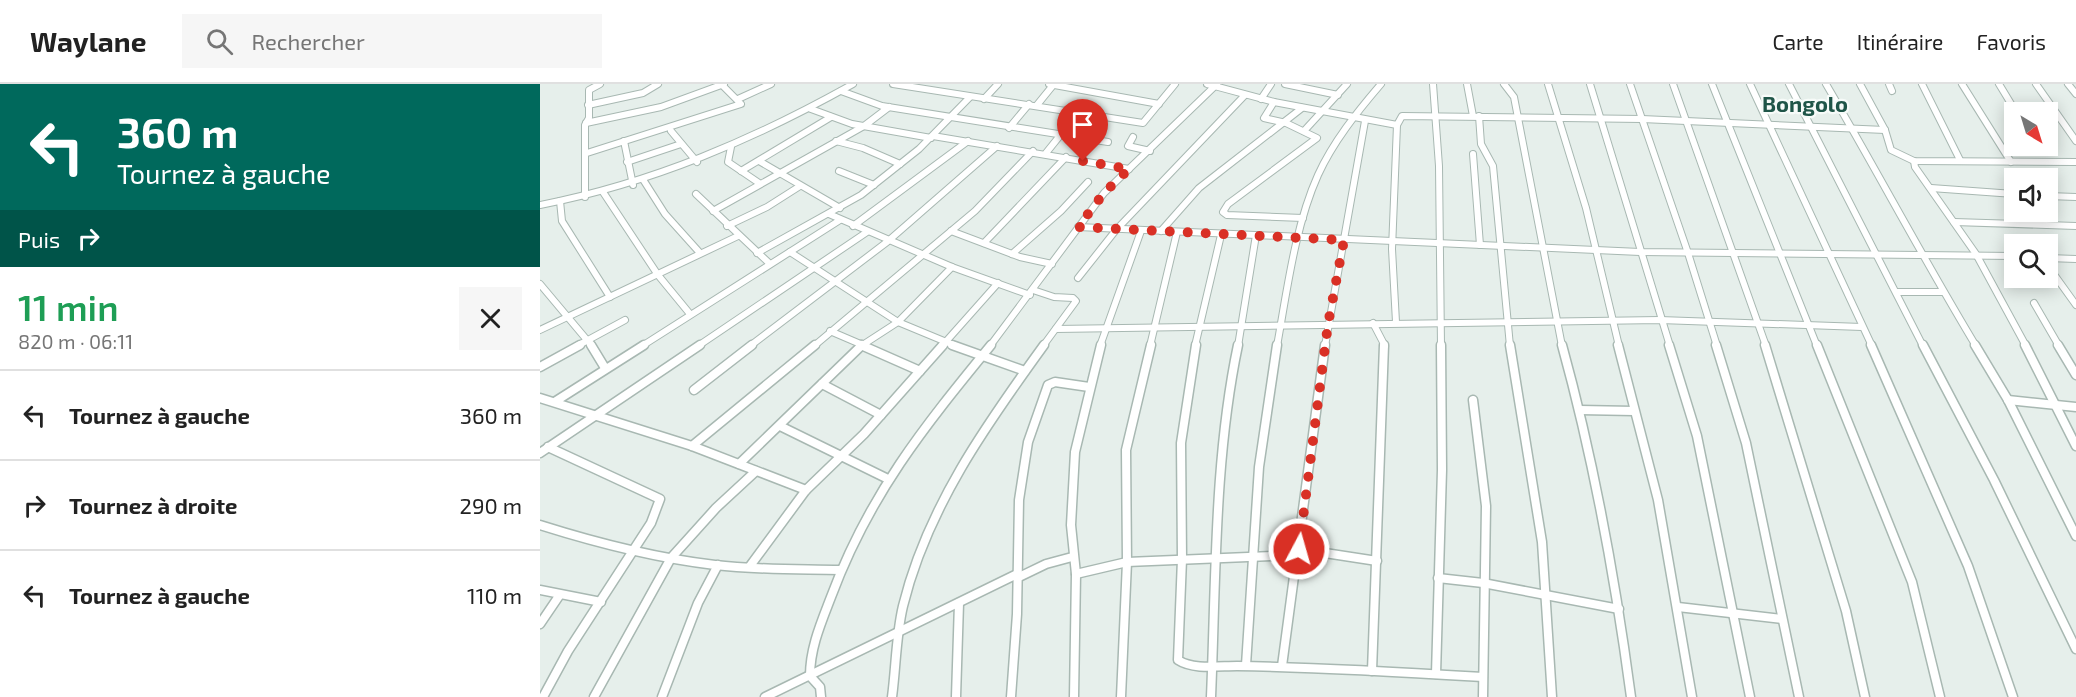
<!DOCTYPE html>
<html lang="fr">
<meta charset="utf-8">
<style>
body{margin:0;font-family:"Exo 2",sans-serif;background:#f6f6f6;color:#222;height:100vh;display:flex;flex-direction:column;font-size:22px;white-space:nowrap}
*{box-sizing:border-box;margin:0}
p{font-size:20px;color:#767676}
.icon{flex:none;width:33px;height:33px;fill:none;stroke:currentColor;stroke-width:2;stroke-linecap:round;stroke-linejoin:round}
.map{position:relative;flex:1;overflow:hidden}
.panel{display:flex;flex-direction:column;background:#fff;width:540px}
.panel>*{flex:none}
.guide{background:#00695c;color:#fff;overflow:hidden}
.needle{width:39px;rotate:142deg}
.fabs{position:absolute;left:1464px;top:18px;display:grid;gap:12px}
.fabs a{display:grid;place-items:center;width:54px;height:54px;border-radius:0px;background:#fff;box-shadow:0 3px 15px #0003;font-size:30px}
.pin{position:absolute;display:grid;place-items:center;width:51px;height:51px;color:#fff;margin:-62px -26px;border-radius:50% 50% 50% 0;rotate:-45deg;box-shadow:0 0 6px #0007}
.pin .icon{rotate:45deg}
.me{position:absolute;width:66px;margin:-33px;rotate:6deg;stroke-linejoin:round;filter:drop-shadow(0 0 4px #0008)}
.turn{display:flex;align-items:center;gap:21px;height:126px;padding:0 18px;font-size:27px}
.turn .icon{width:78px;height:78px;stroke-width:2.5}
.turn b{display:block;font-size:42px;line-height:51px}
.then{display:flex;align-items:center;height:57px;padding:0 18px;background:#0003;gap:12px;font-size:22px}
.round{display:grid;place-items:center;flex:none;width:63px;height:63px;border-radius:0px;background:#f6f6f6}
.overview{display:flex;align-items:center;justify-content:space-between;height:102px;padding:0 18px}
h1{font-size:36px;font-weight:600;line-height:45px;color:#1e9e55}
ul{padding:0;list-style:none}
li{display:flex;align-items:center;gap:18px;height:90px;padding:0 18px;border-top:2px solid #e0e0e0}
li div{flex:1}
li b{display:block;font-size:22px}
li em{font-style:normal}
header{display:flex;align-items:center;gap:36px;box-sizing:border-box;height:84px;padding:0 30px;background:#fff;border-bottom:2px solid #e0e0e0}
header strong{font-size:28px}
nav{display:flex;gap:33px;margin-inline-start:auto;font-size:21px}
.search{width:420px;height:54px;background:#f6f6f6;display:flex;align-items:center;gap:15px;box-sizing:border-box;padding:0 21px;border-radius:0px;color:#767676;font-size:22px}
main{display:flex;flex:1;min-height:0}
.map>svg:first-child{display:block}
</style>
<header>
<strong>Waylane</strong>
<div class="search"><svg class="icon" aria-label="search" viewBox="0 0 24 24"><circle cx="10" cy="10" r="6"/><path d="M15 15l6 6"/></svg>Rechercher</div>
<nav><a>Carte</a><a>Itinéraire</a><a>Favoris</a></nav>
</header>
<main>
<section class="panel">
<div class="guide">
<div class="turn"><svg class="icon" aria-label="left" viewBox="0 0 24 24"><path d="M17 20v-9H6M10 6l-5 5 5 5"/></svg><div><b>360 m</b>Tournez à gauche</div></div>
<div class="then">Puis<svg class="icon" aria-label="right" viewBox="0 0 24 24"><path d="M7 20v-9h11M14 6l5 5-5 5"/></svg></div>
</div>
<div class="overview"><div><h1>11 min</h1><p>820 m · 06:11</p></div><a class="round"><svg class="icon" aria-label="close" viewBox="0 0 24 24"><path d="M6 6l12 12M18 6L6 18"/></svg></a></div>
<ul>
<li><svg class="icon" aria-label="left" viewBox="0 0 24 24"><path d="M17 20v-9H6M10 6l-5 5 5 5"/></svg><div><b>Tournez à gauche</b></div><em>360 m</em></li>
<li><svg class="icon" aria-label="right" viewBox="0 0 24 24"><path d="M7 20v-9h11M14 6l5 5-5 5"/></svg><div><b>Tournez à droite</b></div><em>290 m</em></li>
<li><svg class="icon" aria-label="left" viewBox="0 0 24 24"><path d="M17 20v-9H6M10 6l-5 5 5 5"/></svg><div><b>Tournez à gauche</b></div><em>110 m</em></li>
</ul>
</section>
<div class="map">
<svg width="1536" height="613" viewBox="0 0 1536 613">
<rect width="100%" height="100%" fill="#e6efeb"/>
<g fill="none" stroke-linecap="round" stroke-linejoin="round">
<!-- street-far1 casing -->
<g stroke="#a8b8b2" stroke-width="8">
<g id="street-far1">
<path d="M353,0L603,39L635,0"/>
<path d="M509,0L619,20"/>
<path d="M667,0L734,18L857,41"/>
<path d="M745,0L798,11"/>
<path d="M893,0L899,82L901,262"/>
<path d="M927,0L933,32"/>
<path d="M964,0L974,13L1022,262"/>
<path d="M1008,0L1046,124L1079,262"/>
<path d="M1050,0L1130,262"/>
<path d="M1090,0L1148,169L1177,262"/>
<path d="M1133,0L1226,262"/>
<path d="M1172,0L1277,262"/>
<path d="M1210,0L1332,262"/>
<path d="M1249,0L1383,262"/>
<path d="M1286,0C1337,87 1384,176 1436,262"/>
<path d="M1320,0L1345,46L1351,66L1374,77L1536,78"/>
<path d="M1349,0L1352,7"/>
<path d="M1382,0L1420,76"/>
<path d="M1422,0L1471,78"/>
<path d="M1459,0L1476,28"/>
<path d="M1496,0L1536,57"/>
<path d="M1528,0L1536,10"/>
<path d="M301,7L342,22L568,58"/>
<path d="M198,15L231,0"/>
<path d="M444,15L458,0"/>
<path d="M721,15L731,0"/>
<path d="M734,18L724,34L746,39L777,54L688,120L683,128L687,131L763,134"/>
<path d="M48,21L103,9L118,0"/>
<path d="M497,21L514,0"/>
<path d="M271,25L312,40L391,54"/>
<path d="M939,32L941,60L953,82L970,262"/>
<path d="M46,39L121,23L184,0"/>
<path d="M469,44L489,20"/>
<path d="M131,47L157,78"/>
<path d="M764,47L807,0"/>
<path d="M393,52L589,85"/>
<path d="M593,53L588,62L610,67"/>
<path d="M84,57L93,101"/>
<path d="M296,57L323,64L360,80"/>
<path d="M191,63L188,78L219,99"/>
<path d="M47,69L201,20L182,1"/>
<path d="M506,69L539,28"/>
<path d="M933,70L940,161"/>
<path d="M219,77L300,124"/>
<path d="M1374,77L1375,83L1436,170L1486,262"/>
<path d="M87,78L141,60"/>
<path d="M201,87L291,33"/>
<path d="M299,87L334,101"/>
<path d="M104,97L125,130L160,169"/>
<path d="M1391,104L1474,110"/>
<path d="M63,108L118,191L150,230"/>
<path d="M156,110L230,180"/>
<path d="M1508,112L1536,113"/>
<path d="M45,113V41L49,34V6L60,0"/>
<path d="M20,117L22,137L70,213"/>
<path d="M0,121C112,99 213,56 313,0"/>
<path d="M173,127L324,42L349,23"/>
<path d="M289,130L412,183L490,211"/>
<path d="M1414,138L1536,142"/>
<path d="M187,142L227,123L260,102"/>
<path d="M313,142L428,57"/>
<path d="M538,143L1100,168L1474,172"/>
<path d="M411,147L480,173L512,180"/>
<path d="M621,147L659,104L762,24"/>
<path d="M444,159L526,73"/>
<path d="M250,168L358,238L416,262"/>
<path d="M217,169L321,111L379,65L430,13"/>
<path d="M472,170L521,127L548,98"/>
<path d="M1508,174L1536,175"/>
<path d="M1508,182L1536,221"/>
<path d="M538,194L576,146L705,11"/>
<path d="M0,200L52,262"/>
<path d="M493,206L514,213L533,214L536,217L503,262"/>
<path d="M1356,208H1403"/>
<path d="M1494,219L1519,262"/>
<path d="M856,238L852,165L857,41L862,32L1102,35L1345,46"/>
<path d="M833,239L845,262"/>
<path d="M516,245L1120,236L1322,243"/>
<path d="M0,246L198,152"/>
<path d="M290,247L325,262"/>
<path d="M37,262L85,236"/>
<path d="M102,262L300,136"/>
<path d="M158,262L327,148"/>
<path d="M210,262L347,158L457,62"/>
<path d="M274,262L435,127L493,67"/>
<path d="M321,262L358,238L412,183"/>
<path d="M402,262L458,199"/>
<path d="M450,262L564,109L677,0"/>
<path d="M560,262L601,147"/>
<path d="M610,262L637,148"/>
<path d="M655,262L681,151"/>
<path d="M698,262L716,151"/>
<path d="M737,262C747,207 755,142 778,91C793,58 817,28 841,0"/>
<path d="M785,262L825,37"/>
</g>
</g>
<!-- street casing -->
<g stroke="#a8b8b2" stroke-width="11">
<g id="street">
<path d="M51,261L65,284"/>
<path d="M321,261L380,287"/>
<path d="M412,261L485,287"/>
<path d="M656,261L641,359L642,475L638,576C653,586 679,582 697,582C779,583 860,588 942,593"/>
<path d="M970,261L1002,458L1012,613"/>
<path d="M1022,261C1054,377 1075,493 1091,613"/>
<path d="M1078,261L1118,416L1152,613"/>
<path d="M1129,261L1157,352L1210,613"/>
<path d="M1176,261L1206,359L1259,613"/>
<path d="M1225,261L1306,527L1325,613"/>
<path d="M1277,261L1372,498L1400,613"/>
<path d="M1331,261L1428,482L1473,613"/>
<path d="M1383,261L1454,396L1536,565"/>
<path d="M1435,261L1468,316L1536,452"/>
<path d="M1485,261L1536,362"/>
<path d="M1518,261L1536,291"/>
<path d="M0,283L40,261"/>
<path d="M282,300L341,331"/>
<path d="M154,306L212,261"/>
<path d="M0,314L152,362L266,406"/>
<path d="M933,316L946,422L943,613"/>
<path d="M1468,316L1536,323"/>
<path d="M16,317L104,261"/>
<path d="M1040,326L1094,327"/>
<path d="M240,342L348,395"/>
<path d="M152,362L275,261"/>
<path d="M0,369L160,261"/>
<path d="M199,380L322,261"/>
<path d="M0,441C57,459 116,474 175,481C217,486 258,485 300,486"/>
<path d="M759,465L837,477"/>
<path d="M210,482L266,406L324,350L403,261"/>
<path d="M536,490L587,478L758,471"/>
<path d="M477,494L506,480L532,473"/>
<path d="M898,494L943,499L1079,525"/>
<path d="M0,506L61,518"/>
<path d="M1138,523L1242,535"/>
<path d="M0,540L19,512"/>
<path d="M706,581L719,383L737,261"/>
<path d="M742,582L785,261"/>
<path d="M832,587L844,261"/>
<path d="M896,590L902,386L901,261"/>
<path d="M3,613L28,567L111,439L120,415L8,363"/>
<path d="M54,613L131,474L176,424L216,387"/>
<path d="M122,613L158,519L178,481"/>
<path d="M225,613L477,490"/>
<path d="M281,613L280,603L270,592C270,564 281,539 291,513C329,411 383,344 451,261"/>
<path d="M352,613C356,583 356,551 363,522C387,424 446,341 504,261"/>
<path d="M416,613L419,519"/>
<path d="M471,613L477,530L479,416L488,358L508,301L515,298L549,303"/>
<path d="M534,613L536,490L531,441L535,368L561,261"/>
<path d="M581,613L587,478L586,366L611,261"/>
<path d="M671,613C676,496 674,375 698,261"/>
</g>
</g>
<!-- street-far1 -->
<use href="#street-far1" stroke="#fff" stroke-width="6"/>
<!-- street -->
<use href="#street" stroke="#fff" stroke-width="8"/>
</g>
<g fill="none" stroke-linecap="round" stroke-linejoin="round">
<!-- route -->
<path stroke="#d93025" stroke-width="10" stroke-dasharray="0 18" d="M543,77L589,85L564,109L538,143L804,156L788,240L759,465"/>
</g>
<g text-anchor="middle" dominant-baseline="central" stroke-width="4.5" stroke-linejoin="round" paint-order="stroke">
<!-- far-district labels -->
<g font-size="22" font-weight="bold" fill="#1f5548" stroke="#f7fbf9">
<text x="1265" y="19">Bongolo</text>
</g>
</g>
</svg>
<div class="fabs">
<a><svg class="needle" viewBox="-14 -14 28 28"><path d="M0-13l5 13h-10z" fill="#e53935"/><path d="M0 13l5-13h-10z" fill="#767676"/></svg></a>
<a><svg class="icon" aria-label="sound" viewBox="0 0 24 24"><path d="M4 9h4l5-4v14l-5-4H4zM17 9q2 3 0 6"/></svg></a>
<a><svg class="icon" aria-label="search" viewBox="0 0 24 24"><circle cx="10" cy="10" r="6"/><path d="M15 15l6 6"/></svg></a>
</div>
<div class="pin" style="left:543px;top:77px;background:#d93025"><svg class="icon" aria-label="arrive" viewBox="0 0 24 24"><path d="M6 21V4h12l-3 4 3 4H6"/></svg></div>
<svg class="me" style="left:759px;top:465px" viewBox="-20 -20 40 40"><circle r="17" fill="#d93025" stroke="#fff" stroke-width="3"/><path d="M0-11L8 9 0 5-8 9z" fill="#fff"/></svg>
</div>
</main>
